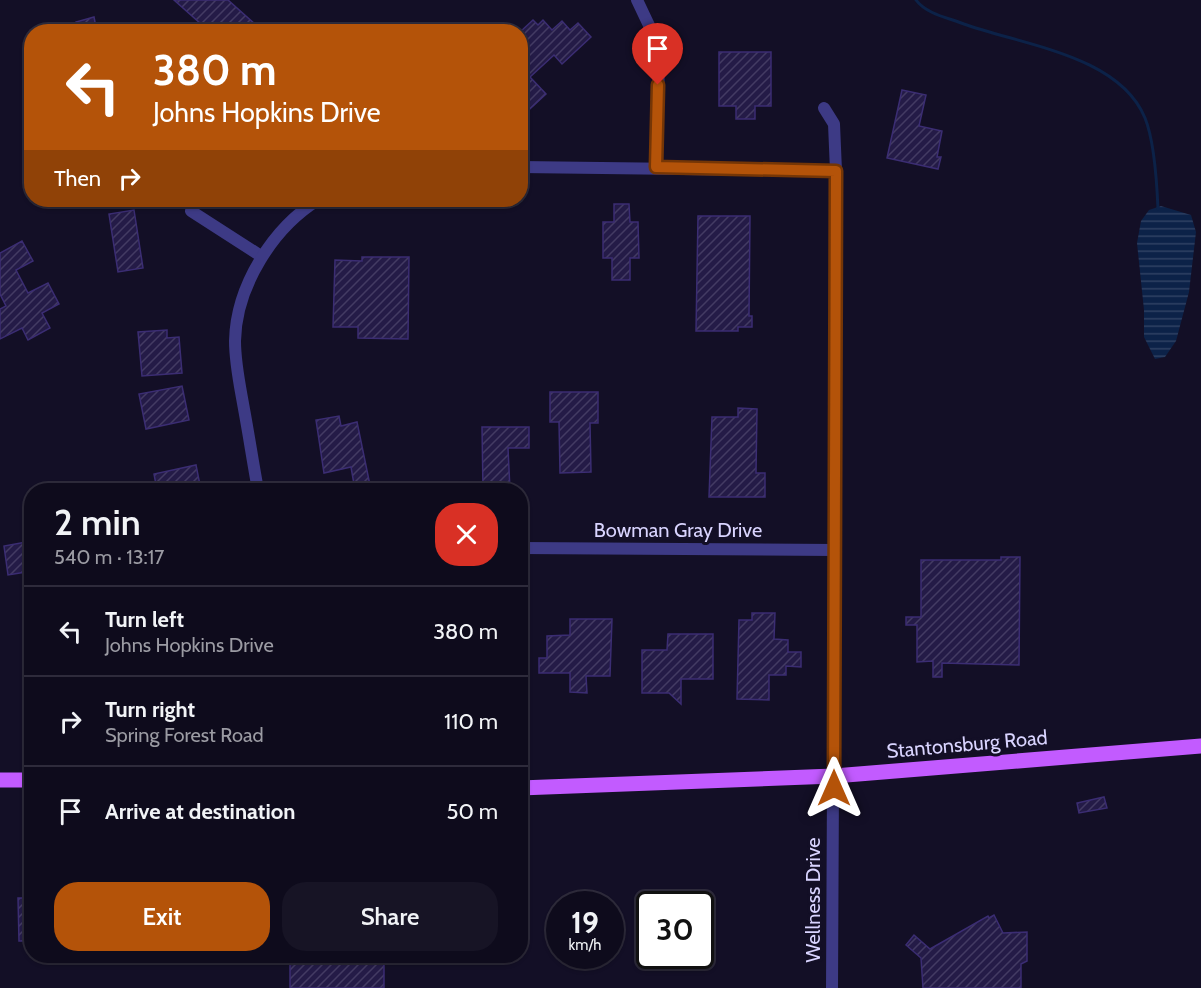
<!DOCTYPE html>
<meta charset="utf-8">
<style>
body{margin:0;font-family:Cabin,sans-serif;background:#171425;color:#f1f3f6;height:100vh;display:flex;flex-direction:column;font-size:22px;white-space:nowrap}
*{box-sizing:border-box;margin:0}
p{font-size:20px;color:#9b9ba3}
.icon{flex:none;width:33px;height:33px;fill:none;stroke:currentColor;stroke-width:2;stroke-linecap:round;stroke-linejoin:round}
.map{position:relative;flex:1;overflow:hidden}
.panel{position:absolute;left:24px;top:483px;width:504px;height:480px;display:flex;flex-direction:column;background:#0e0b1c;border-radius:24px;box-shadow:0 2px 4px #0004,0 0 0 2px #2e2b3b}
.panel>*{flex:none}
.hud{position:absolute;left:24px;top:24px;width:504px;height:183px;border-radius:24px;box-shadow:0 2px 4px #0004,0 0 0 2px #2e2b3b;background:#b45309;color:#fff;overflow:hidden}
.speed{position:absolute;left:546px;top:891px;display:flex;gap:12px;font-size:30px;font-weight:700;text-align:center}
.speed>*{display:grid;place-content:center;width:78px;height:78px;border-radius:50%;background:#0e0b1c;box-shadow:0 2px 4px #0004,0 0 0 2px #2e2b3b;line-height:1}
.speed small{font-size:15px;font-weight:400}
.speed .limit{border:3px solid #111;border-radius:9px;background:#fff;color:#111}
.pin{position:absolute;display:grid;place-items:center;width:51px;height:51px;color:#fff;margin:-62px -26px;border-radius:50% 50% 50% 0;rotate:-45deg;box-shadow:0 0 6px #0007}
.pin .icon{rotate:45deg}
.me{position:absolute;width:66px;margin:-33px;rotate:0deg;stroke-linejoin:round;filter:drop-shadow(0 0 4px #0008)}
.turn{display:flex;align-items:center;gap:21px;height:126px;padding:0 30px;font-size:27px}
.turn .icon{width:78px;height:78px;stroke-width:2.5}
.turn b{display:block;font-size:42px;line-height:51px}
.then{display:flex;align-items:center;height:57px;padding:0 30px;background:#0003;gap:12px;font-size:22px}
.round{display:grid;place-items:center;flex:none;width:63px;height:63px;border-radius:24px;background:#171425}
.headline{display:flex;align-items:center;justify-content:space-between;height:102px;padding:0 30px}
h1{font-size:36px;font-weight:600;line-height:45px}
.cta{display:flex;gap:12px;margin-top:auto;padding:12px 30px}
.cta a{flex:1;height:69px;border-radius:24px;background:#b45309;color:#fff;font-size:24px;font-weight:600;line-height:69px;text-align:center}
.cta a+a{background:#171425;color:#f1f3f6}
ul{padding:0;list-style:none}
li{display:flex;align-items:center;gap:18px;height:90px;padding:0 30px;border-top:2px solid #2e2b3b}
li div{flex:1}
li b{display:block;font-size:22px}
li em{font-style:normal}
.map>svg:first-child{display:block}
</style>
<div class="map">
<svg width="1201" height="988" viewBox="0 0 1201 988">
<defs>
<pattern id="water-rules" width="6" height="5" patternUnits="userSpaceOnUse" patternTransform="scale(1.5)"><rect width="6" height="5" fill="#0c2248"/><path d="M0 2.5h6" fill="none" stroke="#2f4163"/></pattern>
<pattern id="building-hatch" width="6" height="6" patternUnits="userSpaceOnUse" patternTransform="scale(1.5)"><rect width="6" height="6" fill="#241b47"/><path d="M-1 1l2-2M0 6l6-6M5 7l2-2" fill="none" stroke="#433b63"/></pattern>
</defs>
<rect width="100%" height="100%" fill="#130f26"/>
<!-- water -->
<path fill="url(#water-rules)" d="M1161,206L1191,215L1196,232L1189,292L1176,341L1165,357L1155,359L1144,337V310L1137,243L1141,221L1149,210Z"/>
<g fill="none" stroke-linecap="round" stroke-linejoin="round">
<!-- stream -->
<path stroke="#0c2248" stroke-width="3" d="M916,0C926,14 949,18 964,24C1022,45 1119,55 1145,118C1154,140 1157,185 1158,209"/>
</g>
<!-- building -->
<g fill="url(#building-hatch)" stroke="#3b2d73" stroke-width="1.5">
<path d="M174,0H228L264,32H210Z"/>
<path d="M94,17L97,32H78L76,22Z"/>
<path d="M533,20L538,25L543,20L552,30L562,21L570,30L578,23L591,37L562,64L554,55L530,77L546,94L520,118V32Z"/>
<path d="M719,52H771V106H755V119H736V106H719Z"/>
<path d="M902,90L926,95L919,126L942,131L937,157H941L938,169L887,158Z"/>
<path d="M614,204H629L630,222H638L639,258H630V280H612V258H603V222H614Z"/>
<path d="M134,210L143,268L118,272L109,214Z"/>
<path d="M698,216H750L749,316H752V327H738V331H696Z"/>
<path d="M22,241L33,261L16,270L28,293L48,283L59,304L42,313L50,328L28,340L22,328L0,339V309L6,306L0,294V253Z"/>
<path d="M362,257H409L408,339L358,338V327H333L335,260L362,261Z"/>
<path d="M167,330V338L179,337L182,373L142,376L138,332Z"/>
<path d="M182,386L189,420L146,429L139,394Z"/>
<path d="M550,392H598V423H590L591,472L560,473L559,422H550Z"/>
<path d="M738,408L757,409L756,473H765V497H709L712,417H738Z"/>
<path d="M339,416L341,426L357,422L371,490H355L351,467L324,473L316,420Z"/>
<path d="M482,427H529V448H508L510,490H483Z"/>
<path d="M196,465L201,490H157L154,474Z"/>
<path d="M32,541V571L8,575L4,546Z"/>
<path d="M1001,557H1020L1019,665L942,663V677H933V661L917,662V625H906V617H921V560H1001Z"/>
<path d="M752,613H775L774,639L788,640V652H801V667L786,666V675H769V700L737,699L739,620H752Z"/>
<path d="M570,619H612L610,676H586L587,693L570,692V673H539V658H547V636L570,635Z"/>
<path d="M668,634H713V679H681V704L669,693H642V650H667Z"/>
<path d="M1104,797L1107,808L1079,813L1077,803Z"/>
<path d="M18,898H32V941H19Z"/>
<path d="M994,915L1003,933L1027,932V961L1021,964V988H923L921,958L906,945L914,935L930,949L988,916L989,918Z"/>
<rect x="290" y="956" width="94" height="32"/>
</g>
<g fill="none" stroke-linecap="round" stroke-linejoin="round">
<!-- street -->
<g stroke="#3d3a85" stroke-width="12">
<path d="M637,0L655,38L659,64L656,167"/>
<path d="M824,108L834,124L836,171L832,988"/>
<path d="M520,167L836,171"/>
<path d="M191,211L261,256"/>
<path d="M258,490C253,463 249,436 244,409C240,386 235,364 235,341C236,286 273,228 318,200"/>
<path d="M520,548L835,550"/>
</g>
<!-- primary -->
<g stroke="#c25bff" stroke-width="15">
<path d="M0,780H32"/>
<path d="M520,788L834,776L1201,746"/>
</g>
</g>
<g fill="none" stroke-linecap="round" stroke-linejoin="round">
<!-- route casing -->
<g stroke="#753606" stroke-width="15">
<path id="route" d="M658,85L656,167L836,171L834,788"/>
</g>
<!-- route -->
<use href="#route" stroke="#b45309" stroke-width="10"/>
</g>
<g text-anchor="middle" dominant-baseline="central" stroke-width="6" stroke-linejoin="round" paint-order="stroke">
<!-- street labels -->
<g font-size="20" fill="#d9d4ff" stroke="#130f26">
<text x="678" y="530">Bowman Gray Drive</text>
<text transform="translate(967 744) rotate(-5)">Stantonsburg Road</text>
<text transform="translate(813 900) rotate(-90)">Wellness Drive</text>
</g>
</g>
</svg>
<div class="speed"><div>19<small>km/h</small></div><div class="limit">30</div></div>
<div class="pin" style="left:658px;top:85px;background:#d93025"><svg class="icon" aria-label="arrive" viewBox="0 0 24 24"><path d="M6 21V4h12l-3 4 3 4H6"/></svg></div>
<svg class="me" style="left:834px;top:788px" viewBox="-20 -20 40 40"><path d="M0-17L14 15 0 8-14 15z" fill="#b45309" stroke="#fff" stroke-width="4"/></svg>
<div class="hud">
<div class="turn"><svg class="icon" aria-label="left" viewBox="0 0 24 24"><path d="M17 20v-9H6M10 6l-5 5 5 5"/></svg><div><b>380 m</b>Johns Hopkins Drive</div></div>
<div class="then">Then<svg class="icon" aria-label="right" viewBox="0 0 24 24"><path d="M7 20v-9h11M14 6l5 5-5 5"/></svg></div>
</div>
<section class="panel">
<div class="headline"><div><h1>2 min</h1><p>540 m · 13:17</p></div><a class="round" style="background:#d93025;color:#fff"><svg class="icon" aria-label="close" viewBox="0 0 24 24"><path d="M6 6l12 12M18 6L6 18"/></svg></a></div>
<ul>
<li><svg class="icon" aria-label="left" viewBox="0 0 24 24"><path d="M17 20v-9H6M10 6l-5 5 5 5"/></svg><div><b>Turn left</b><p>Johns Hopkins Drive</p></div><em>380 m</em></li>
<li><svg class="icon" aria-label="right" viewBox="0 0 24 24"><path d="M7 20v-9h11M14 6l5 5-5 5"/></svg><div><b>Turn right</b><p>Spring Forest Road</p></div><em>110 m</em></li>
<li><svg class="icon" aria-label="arrive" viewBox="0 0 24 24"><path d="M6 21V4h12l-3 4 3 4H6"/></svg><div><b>Arrive at destination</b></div><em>50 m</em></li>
</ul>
<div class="cta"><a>Exit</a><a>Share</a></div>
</section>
</div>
